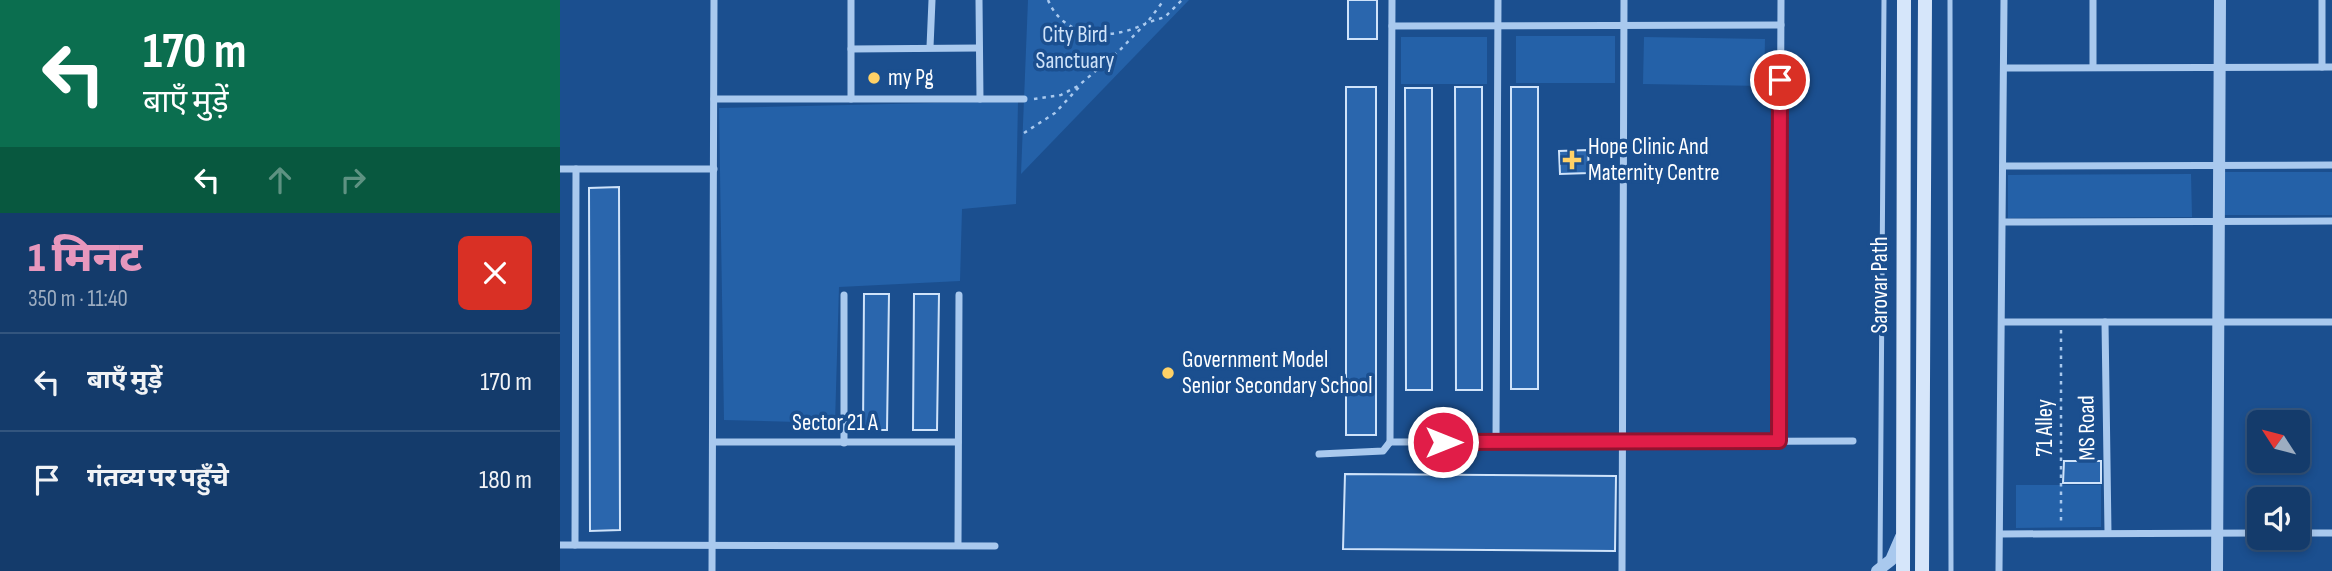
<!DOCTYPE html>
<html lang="hi">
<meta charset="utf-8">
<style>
body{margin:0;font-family:"Sofia Sans Condensed","Noto Sans Devanagari",sans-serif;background:#214673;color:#f1f3f6;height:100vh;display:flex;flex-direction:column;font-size:26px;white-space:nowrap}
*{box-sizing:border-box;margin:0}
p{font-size:23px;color:#9dadc1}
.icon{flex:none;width:38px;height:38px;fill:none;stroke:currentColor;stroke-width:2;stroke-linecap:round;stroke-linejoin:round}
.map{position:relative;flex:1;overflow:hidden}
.drawer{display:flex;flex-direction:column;background:#143b6b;width:560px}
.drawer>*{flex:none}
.hud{background:#0b6e4f;color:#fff;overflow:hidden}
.needle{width:46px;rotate:306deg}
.tools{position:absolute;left:1687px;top:410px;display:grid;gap:14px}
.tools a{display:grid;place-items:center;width:63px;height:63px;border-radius:10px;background:#143b6b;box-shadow:0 4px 10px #0003,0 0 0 2px #33557e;font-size:35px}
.pin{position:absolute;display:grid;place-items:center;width:60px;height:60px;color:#fff;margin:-30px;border:4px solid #fff;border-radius:50%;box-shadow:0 2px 7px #0007}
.me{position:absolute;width:77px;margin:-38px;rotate:90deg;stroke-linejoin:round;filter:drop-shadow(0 0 5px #0008)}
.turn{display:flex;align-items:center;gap:24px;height:147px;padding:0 28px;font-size:32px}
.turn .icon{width:91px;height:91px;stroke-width:2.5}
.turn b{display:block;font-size:49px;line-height:60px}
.lanes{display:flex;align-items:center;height:66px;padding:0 28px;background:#0003;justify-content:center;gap:35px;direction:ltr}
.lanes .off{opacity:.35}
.round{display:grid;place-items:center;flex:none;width:74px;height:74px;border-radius:10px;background:#214673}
.headline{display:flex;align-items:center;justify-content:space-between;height:119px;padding:0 28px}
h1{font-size:42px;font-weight:800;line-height:52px;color:#e797bd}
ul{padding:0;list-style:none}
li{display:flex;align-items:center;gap:21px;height:98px;padding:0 28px;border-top:2px solid #33557e}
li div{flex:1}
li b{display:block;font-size:26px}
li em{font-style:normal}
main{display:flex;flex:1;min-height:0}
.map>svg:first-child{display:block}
</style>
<main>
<section class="drawer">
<div class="hud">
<div class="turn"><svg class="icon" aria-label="left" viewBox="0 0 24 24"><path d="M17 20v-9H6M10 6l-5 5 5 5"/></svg><div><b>170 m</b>बाएँ मुड़ें</div></div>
<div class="lanes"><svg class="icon" aria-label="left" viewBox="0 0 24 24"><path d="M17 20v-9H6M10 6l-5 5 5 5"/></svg><svg class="icon off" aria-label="ahead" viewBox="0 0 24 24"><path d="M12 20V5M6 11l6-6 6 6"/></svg><svg class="icon off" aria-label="right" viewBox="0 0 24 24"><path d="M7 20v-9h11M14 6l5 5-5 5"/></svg></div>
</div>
<div class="headline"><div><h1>1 मिनट</h1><p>350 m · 11:40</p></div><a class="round" style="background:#d93025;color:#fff"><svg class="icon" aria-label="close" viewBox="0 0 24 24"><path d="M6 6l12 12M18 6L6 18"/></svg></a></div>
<ul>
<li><svg class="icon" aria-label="left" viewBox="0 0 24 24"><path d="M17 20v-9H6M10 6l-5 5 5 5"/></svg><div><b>बाएँ मुड़ें</b></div><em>170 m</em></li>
<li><svg class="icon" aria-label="arrive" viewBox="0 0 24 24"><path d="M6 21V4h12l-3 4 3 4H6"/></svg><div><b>गंतव्य पर पहुँचे</b></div><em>180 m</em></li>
</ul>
</section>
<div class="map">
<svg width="1772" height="571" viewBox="0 0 1772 571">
<rect width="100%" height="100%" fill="#1b4f8f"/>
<!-- green -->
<g fill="#2461a8">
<path d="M468,0H629L461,174Z"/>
<rect x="956" y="36" width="99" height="47"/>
<rect x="841" y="37" width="86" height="47"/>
<path d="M1084,37L1205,39L1204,86L1083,84Z"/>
<path d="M458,101L456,204L402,209L400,281L279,287L275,423L164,420L159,108Z"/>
<rect x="1661" y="172" width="111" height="43"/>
<path d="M1631,174L1632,217L1448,218V175Z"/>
<path d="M1456,485H1541V527L1456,528Z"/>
</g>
<!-- building -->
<g fill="#2a66ad" stroke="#cfe3fa" stroke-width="2">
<rect x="788" y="0" width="29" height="39"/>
<rect x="786" y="87" width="30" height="348"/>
<path d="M895,87H922V390H896Z"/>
<rect x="951" y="87" width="27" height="302"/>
<path d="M845,88H872V390H846Z"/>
<path d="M1028,150L1029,173L1000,174L999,151Z"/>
<path d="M59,187L60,530L30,531L29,188Z"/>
<path d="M304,294H329L327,430H303Z"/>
<path d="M354,294H379L377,430H353Z"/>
<path d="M1504,461H1541V483H1503Z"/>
<path d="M785,474L1056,476L1055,551L783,549Z"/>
</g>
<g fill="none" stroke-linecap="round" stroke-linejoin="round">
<!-- path -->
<g stroke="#a9c9ee" stroke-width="2.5" stroke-dasharray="3.5 5" stroke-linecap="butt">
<path d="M488,0C504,39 551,41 584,24"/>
<path d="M589,20L604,0"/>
<path d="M474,99L501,95L518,86L558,52L586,23L605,17L622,0"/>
<path d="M464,133L495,113L520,86"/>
<path d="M1501,330V523"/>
</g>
<!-- service -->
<g stroke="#a9c9ee" stroke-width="5">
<path d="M1390,0L1391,571"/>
<path d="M1320,565L1324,0"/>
</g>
<!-- minor -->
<g stroke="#a9c9ee" stroke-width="7">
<path d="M419,0L420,99"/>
<path d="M832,26L1221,25"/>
<path d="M370,47L372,0"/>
<path d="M291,49L419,48"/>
<path d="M1533,67V0"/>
<path d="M1762,67V0"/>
<path d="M1444,68L1772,67"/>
<path d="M154,99H464"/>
<path d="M291,99V0"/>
<path d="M1443,166L1772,165"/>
<path d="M0,169H154"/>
<path d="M1443,222L1772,221"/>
<path d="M1442,322H1772"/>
<path d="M1545,322L1548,533"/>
<path d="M1219,441L1221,0"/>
<path d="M153,442H398"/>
<path d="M830,442L1293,441"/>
<path d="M936,442L938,0"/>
<path d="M284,443V295"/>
<path d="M759,454L823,451L830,442L832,0"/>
<path d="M1738,533H1772"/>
<path d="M1441,534L1699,533"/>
<path d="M0,545L435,546"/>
<path d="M15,545L16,169"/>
<path d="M398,545L399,295"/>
<path d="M152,571L154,0"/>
<path d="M1062,571L1064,0"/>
<path d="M1439,571L1444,0"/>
</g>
<!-- tertiary -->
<g stroke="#a9c9ee" stroke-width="12">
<path d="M1317,571L1331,560L1341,537"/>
<path d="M1657,571L1660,0"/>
</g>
<!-- secondary -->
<g stroke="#d6e6fa" stroke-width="14">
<path d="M1343,571L1344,0"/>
<path d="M1362,571L1365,0"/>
</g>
</g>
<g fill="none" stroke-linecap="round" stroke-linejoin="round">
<!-- route casing -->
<g stroke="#92132f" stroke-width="18">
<path id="route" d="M883,442L1219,441L1220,80"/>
</g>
<!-- route -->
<use href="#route" stroke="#e11d48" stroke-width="12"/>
</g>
<!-- markers -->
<g fill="#ffd166" stroke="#1b4f8f" stroke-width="2.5">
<circle cx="314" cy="78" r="7"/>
<path d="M1008.5 149.5h7v7h7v7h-7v7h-7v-7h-7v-7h7z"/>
<circle cx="608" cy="373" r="7"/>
</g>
<g text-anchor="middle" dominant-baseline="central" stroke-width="7" stroke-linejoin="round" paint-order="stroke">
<!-- park labels -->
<g font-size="23" fill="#cfe3fa" stroke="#1b4f8f">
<text x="515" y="35">City Bird<tspan x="515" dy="26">Sanctuary</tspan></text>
</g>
<!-- poi labels -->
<g font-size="23" fill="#fff" stroke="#1b4f8f" text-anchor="start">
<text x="328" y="78">my Pg</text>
<text x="1028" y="147">Hope Clinic And<tspan x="1028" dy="26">Maternity Centre</tspan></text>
<text x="622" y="360">Government Model<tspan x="622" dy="26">Senior Secondary School</tspan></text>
</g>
<!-- street labels -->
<g font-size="23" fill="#fff" stroke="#1b4f8f">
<text transform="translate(1320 285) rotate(-90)">Sarovar Path</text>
<text x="275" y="423">Sector 21 A</text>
<text transform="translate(1485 428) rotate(-90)">71 Alley</text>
<text transform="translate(1527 428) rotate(-91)">MS Road</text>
</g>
</g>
</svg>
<div class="tools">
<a><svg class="needle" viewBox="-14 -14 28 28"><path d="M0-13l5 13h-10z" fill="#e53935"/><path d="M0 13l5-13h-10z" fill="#9dadc1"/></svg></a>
<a><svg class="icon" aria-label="sound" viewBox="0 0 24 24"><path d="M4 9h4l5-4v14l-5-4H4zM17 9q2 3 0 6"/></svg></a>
</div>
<div class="pin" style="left:1220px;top:80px;background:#d93025"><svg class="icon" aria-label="arrive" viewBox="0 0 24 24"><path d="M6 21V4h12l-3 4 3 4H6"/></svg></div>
<svg class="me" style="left:883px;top:442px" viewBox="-20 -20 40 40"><circle r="17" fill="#e11d48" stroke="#fff" stroke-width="3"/><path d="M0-11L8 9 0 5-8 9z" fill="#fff"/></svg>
</div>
</main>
